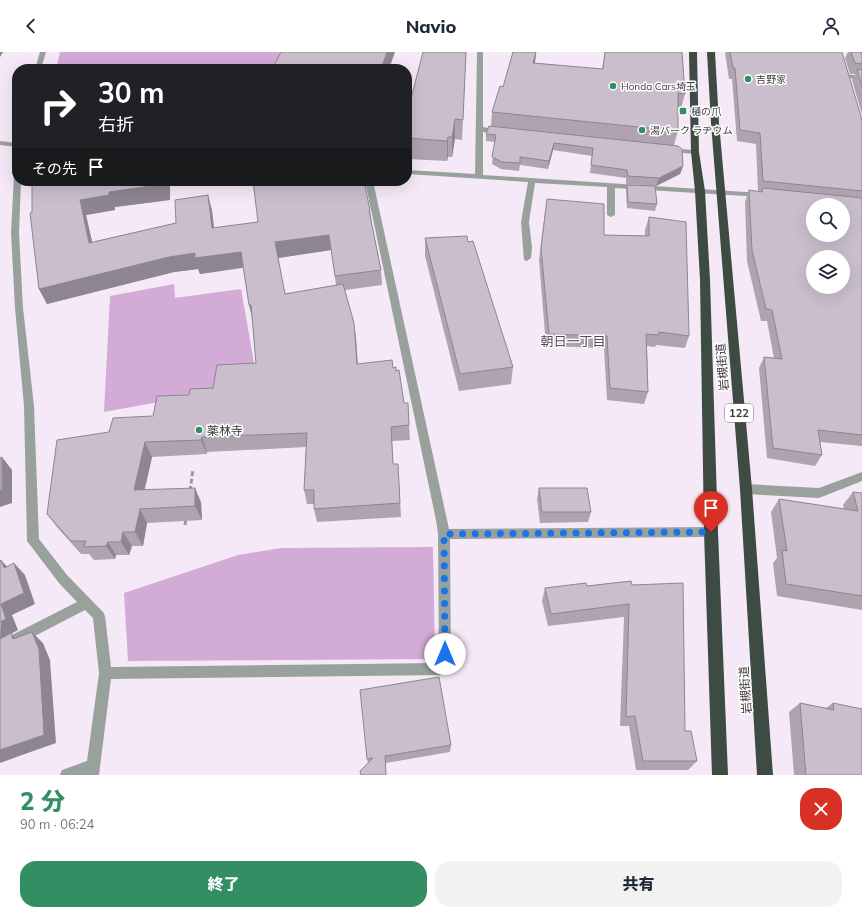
<!DOCTYPE html>
<html lang="ja">
<meta charset="utf-8">
<style>
body{margin:0;font-family:Mulish,"Noto Sans JP",sans-serif;background:#f2f2f3;color:#1f2937;height:100vh;display:flex;flex-direction:column;font-size:15px;white-space:nowrap}
*{box-sizing:border-box;margin:0}
p{font-size:13px;color:#747a83}
.icon{flex:none;width:22px;height:22px;fill:none;stroke:currentColor;stroke-width:2;stroke-linecap:round;stroke-linejoin:round}
.map{position:relative;height:723px;overflow:hidden}
.sheet{display:flex;flex-direction:column;background:#fff;flex:1}
.sheet>*{flex:none}
.guide{position:absolute;left:12px;top:12px;width:400px;height:122px;border-radius:16px;box-shadow:0 4px 16px #0002;background:#202124;color:#fff;overflow:hidden}
.fabs{position:absolute;left:806px;top:146px;display:grid;gap:8px}
.fabs a{display:grid;place-items:center;width:44px;height:44px;border-radius:50%;background:#fff;box-shadow:0 4px 16px #0002;font-size:20px}
.pin{position:absolute;display:grid;place-items:center;width:34px;height:34px;color:#fff;margin:-41px -17px;border-radius:50% 50% 50% 0;rotate:-45deg;box-shadow:0 0 4px #0007}
.pin .icon{rotate:45deg}
.me{position:absolute;width:44px;margin:-22px;rotate:0deg;stroke-linejoin:round;filter:drop-shadow(0 0 3px #0008)}
.turn{display:flex;align-items:center;gap:14px;height:84px;padding:0 20px;font-size:18px}
.turn .icon{width:52px;height:52px;stroke-width:2.5}
.turn b{display:block;font-size:28px;line-height:34px}
.then{display:flex;align-items:center;height:38px;padding:0 20px;background:#0003;gap:8px;font-size:15px}
.round{display:grid;place-items:center;flex:none;width:42px;height:42px;border-radius:16px;background:#f2f2f3}
.head{display:flex;align-items:center;justify-content:space-between;height:68px;padding:0 20px}
h1{font-size:24px;font-weight:800;line-height:30px;color:#338e64}
.button{display:flex;gap:8px;margin-top:auto;padding:8px 20px}
.button a{flex:1;height:46px;border-radius:16px;background:#338e64;color:#fff;font-size:16px;font-weight:800;line-height:46px;text-align:center}
.button a+a{background:#f2f2f3;color:#1f2937}
header{display:flex;justify-content:space-between;align-items:center;height:52px;padding:0 20px;background:#fff;font-size:18px;font-weight:800}
.map>svg:first-child{display:block}
</style>
<header><svg class="icon" aria-label="back" viewBox="0 0 24 24"><path d="M15 5l-7 7 7 7"/></svg>Navio<svg class="icon" aria-label="person" viewBox="0 0 24 24"><circle cx="12" cy="8" r="4"/><path d="M4 21q1-7 8-7t8 7"/></svg></header>
<div class="map">
<svg width="862" height="723" viewBox="0 0 862 723">
<rect width="100%" height="100%" fill="#f6e9f7"/>
<!-- green -->
<g fill="#d2abd7">
<path d="M60,0H288L278,17H56Z"/>
<path d="M174,232L175,246L241,237L256,322L215,326L213,340L104,360L110,244Z"/>
<path d="M433,495L435,607L128,609L124,541L238,503L281,496Z"/>
</g>
<g fill="none" stroke-linecap="round" stroke-linejoin="round">
<!-- path -->
<g stroke="#9f96a0" stroke-width="3" stroke-dasharray="5 2.5" stroke-linecap="butt">
<path d="M190,439L193,417"/>
<path d="M185,473L186,466"/>
</g>
<!-- minor -->
<g fill="#99a19c" fill-rule="evenodd">
<path d="M40,0H46L41,17H35Z"/>
<path d="M477,0H483V75L500,78L503,80L500,82L483,80V123L761,141L765,143L761,145L615,136V163L611,165L607,163V135L535,131L529,170L532,196L531,206L527,209L524,208L521,170L528,130L407,122V118L475,122Z"/>
<path d="M845,22L862,24V28L843,25L842,24Z"/>
<path d="M0,89L17,91V95L0,93Z"/>
<path d="M666,96L695,98L699,100L695,102L669,100H666Z"/>
<path d="M14,123H17V129H21L19,181L23,256L34,354L39,487L67,523L103,560L105,564L111,615L439,611L438,482L436,468L365,129H373L449,477L711,475L715,477L717,480L715,483L711,485L450,487L451,617L450,621L445,623L111,627L99,723H60L62,718L87,709L99,621L93,566L85,558L0,602V589L77,550L59,531L27,489L24,354L15,256L11,181Z"/>
<path d="M862,420V429L819,446L746,442L742,440L741,437L742,434L746,432L819,436Z"/>
</g>
<!-- highway -->
<g fill="#3d4b43" fill-rule="evenodd">
<path d="M689,0H697L699,100L705,139L710,228L718,480L728,723H712L704,480L700,228L695,139L691,100Z"/>
<path d="M707,0H715L719,71L752,437L773,723H757L740,437L711,71Z"/>
</g>
</g>
<!-- wall -->
<g fill="#aea3af" fill-rule="evenodd">
<path d="M466,0L462,88L455,87L452,105H448L447,109L407,107V62Z"/>
<path d="M513,0H536L535,11L602,17L605,0H682L685,42L681,56H678V79L674,93L683,114L680,122L656,134L626,132V126L590,121L592,104L553,98L548,117L520,113L519,119L501,117L492,112L495,90L486,89V82L491,74L492,60L503,35Z"/>
<path d="M725,0H842L862,68V394L820,390L822,403L815,414L767,406L759,316L764,305L774,306L767,269H761L747,209L745,150L749,138L758,140L756,92L737,89L732,27H729Z"/>
<path d="M848,0H859L862,1V63L852,28L855,22H850L845,6Z"/>
<path d="M627,133L657,152L655,159L627,156L626,139Z"/>
<path d="M208,143L212,159L214,176L370,158L372,173L381,218L382,233L345,238L356,286L358,312L393,316L404,351L409,373L410,388L392,389L393,412H398L401,465L317,470L314,457V452H307L304,438L306,395L207,400V402L152,405L145,437L201,450L202,468L147,471L143,494H132L129,503H116L115,507L94,508L89,502H81L57,475L47,462L109,380L153,364L189,343L213,336L256,311L252,264L249,253L243,216L200,222L198,217L174,220L47,252L39,237L32,160L170,148L115,155V158L86,163L92,190L176,171ZM331,198L336,233L285,242L278,206Z"/>
<path d="M545,160L604,183L645,184V178L649,165L689,284L685,296L656,293L655,295L647,294L648,340L644,352L607,348L604,296L546,294L539,208Z"/>
<path d="M425,186L468,190L513,315L511,332L459,339L425,204Z"/>
<path d="M539,436L591,460L588,470L540,471L537,447Z"/>
<path d="M853,440L862,441V558L777,544L773,511L777,506L771,460L779,447L844,457L843,453Z"/>
<path d="M631,529L685,679L697,709L688,718H636L629,674H620L624,565L548,574L542,549L545,536L587,534Z"/>
<path d="M800,651L826,656L833,651L862,723H794L789,660Z"/>
<path d="M451,693L450,700L386,711H368L367,707Z"/>
</g>
<!-- shaded-wall -->
<g fill="#8d858f">
<path d="M0,0H3L0,5Z"/>
<path d="M387,0H395L389,17H381Z"/>
<path d="M536,0L535,10L532,25L533,11Z"/>
<path d="M455,67V87L452,105V85Z"/>
<path d="M448,85V105L447,109V89Z"/>
<path d="M554,91L553,98L548,117L549,109Z"/>
<path d="M683,114L680,122L656,134L659,126Z"/>
<path d="M165,129H170V148L115,155V158L86,163L96,207L89,191L80,148L109,140Z"/>
<path d="M208,143L212,159L216,192L212,176Z"/>
<path d="M329,183L331,198L278,206L275,190Z"/>
<path d="M241,200L245,215L200,222L198,217L174,220L47,252L39,237L169,205L195,201Z"/>
<path d="M249,253H251L253,269Z"/>
<path d="M354,271L356,286L358,327L357,312Z"/>
<path d="M202,385L207,400V402L201,388Z"/>
<path d="M145,390L152,405L141,452L134,438Z"/>
<path d="M2,405L12,418V451L0,455V439Z"/>
<path d="M195,436L201,450L202,468L195,454Z"/>
<path d="M140,457L147,471L143,494L135,480Z"/>
<path d="M123,480L132,494L129,503L121,490Z"/>
<path d="M108,490L116,503L115,507L106,494Z"/>
<path d="M1,508L12,520L4,516Z"/>
<path d="M14,511L25,523L35,552L12,563L18,578L11,582L22,592L0,587L1,552Z"/>
<path d="M32,580L43,591L50,608L56,691L22,703L0,711V698Z"/>
</g>
<!-- building -->
<g fill="#cabecc" stroke="#8d858f" fill-rule="evenodd">
<path d="M281,0H387L381,17H272Z"/>
<path d="M423,0H466L463,68L455,67L452,85H448L447,89L407,86V62Z"/>
<path d="M513,0H536L533,11L603,17L605,0H682L685,42L678,41V79L492,60L500,34L503,35Z"/>
<path d="M730,0H842L862,68V139L763,129L760,81L740,78L735,16H733Z"/>
<path d="M851,0H859L862,1V12L855,11Z"/>
<path d="M857,17L862,18V35Z"/>
<path d="M489,74L678,94L682,97L683,114L659,126L628,124L627,118L591,113L593,96L554,91L549,109L520,105V111L502,110L492,105L496,83L486,82Z"/>
<path d="M32,129H165V132L109,140V143L80,148L89,191L176,171L175,148L208,143L212,176L258,170L253,129H364L370,158H369L381,218L335,224L329,183L275,190L285,242L343,232L354,271L357,312L392,308L393,316L396,315V319L399,318L404,351H408L409,373L391,375L393,412H398L400,451L314,457V438H304L307,381L202,385L201,388L145,390L134,438L195,436V454L140,457L135,480H123L121,490H108L106,494L84,495L86,489H71L47,462L57,388L109,380L113,366L153,364L157,344L189,343L190,337L213,336L217,313L256,311L251,253H249L241,200L195,206V201L169,205L39,237L30,161L32,160Z"/>
<path d="M627,133L655,134L657,152L628,150Z"/>
<path d="M763,136L862,146V383L818,378L822,403L773,396L764,305L782,307L772,258L766,257L752,198L749,138L762,140ZM813,153H843V183H813ZM813,205H843V235H813Z"/>
<path d="M547,147L604,152V183L649,184V165L686,170L689,284L659,280V283L646,282L648,340L610,336L607,284L549,282L541,196Z"/>
<path d="M467,184L468,190L473,189L513,315L460,322L425,186Z"/>
<path d="M2,405V438L0,439V406Z"/>
<path d="M539,436H587L591,460H542Z"/>
<path d="M853,440L862,441V544L786,532L782,498L787,499L779,447L858,459Z"/>
<path d="M1,508L4,516L14,511L24,541L1,552L6,567L0,570V509Z"/>
<path d="M631,529L632,533L683,531L685,679H691L697,709H643L635,664L626,665L629,552L551,562L545,536L586,531L587,534Z"/>
<path d="M32,580L39,597L44,683L0,698V587L11,581L13,587Z"/>
<path d="M439,625L451,693L385,704L386,723H361L360,719L373,706L367,707L360,638Z"/>
<path d="M800,651L834,658L833,651L862,657V723H806Z"/>
</g>
<g fill="none" stroke-linecap="round" stroke-linejoin="round">
<!-- route -->
<path stroke="#1a73e8" stroke-width="7" stroke-dasharray="0 12.6" d="M445,602L444,482L711,480"/>
</g>
<!-- markers -->
<g fill="#338e64" stroke="#fff" stroke-width="1.5">
<circle cx="748" cy="27" r="4"/>
<circle cx="613" cy="34" r="4"/>
<rect x="679" y="55" width="8" height="8" rx="2"/>
<circle cx="642" cy="78" r="4"/>
<circle cx="199" cy="378" r="4"/>
</g>
<g text-anchor="middle" dominant-baseline="central" stroke-width="3" stroke-linejoin="round" paint-order="stroke">
<!-- far-poi labels -->
<g font-size="10" fill="#3c373c" stroke="#fff" text-anchor="start">
<text x="756" y="27">吉野家</text>
<text x="621" y="34">Honda Cars埼玉</text>
<text x="691" y="59">樋の爪</text>
<text x="650" y="78">湯パーク ラヂウム</text>
</g>
<!-- shield labels -->
<rect fill="#fff" stroke="#767376" stroke-width="1" x="725" y="352" width="28" height="18" rx="3"/>
<g font-size="11" font-weight="bold" fill="#3c373c">
<text x="739" y="361">122</text>
</g>
<!-- street labels -->
<g font-size="12" fill="#3c373c" stroke="#fff">
<text transform="translate(722 315) rotate(-95)">岩槻街道</text>
<text transform="translate(745 638) rotate(-94)">岩槻街道</text>
</g>
<!-- poi labels -->
<g font-size="12" fill="#3c373c" stroke="#fff" text-anchor="start">
<text x="207" y="378">薬林寺</text>
</g>
<!-- neighbourhood labels -->
<g font-size="13" fill="#534955" stroke="#fff">
<text x="573" y="289">朝日一丁目</text>
</g>
</g>
</svg>
<div class="fabs">
<a><svg class="icon" aria-label="search" viewBox="0 0 24 24"><circle cx="10" cy="10" r="6"/><path d="M15 15l6 6"/></svg></a>
<a><svg class="icon" aria-label="layers" viewBox="0 0 24 24"><path d="M12 4l9 5-9 5-9-5zM3 14l9 5 9-5"/></svg></a>
</div>
<div class="pin" style="left:711px;top:480px;background:#d93025"><svg class="icon" aria-label="arrive" viewBox="0 0 24 24"><path d="M6 21V4h12l-3 4 3 4H6"/></svg></div>
<svg class="me" style="left:445px;top:602px" viewBox="-20 -20 40 40"><circle r="19" fill="#fff"/><path d="M0-13L10 11 0 6-10 11z" fill="#1a73e8"/></svg>
<div class="guide">
<div class="turn"><svg class="icon" aria-label="right" viewBox="0 0 24 24"><path d="M7 20v-9h11M14 6l5 5-5 5"/></svg><div><b>30 m</b>右折</div></div>
<div class="then">その先<svg class="icon" aria-label="arrive" viewBox="0 0 24 24"><path d="M6 21V4h12l-3 4 3 4H6"/></svg></div>
</div>
</div>
<section class="sheet">
<div class="head"><div><h1>2 分</h1><p>90 m · 06:24</p></div><a class="round" style="background:#d93025;color:#fff"><svg class="icon" aria-label="close" viewBox="0 0 24 24"><path d="M6 6l12 12M18 6L6 18"/></svg></a></div>
<div class="button"><a>終了</a><a>共有</a></div>
</section>
